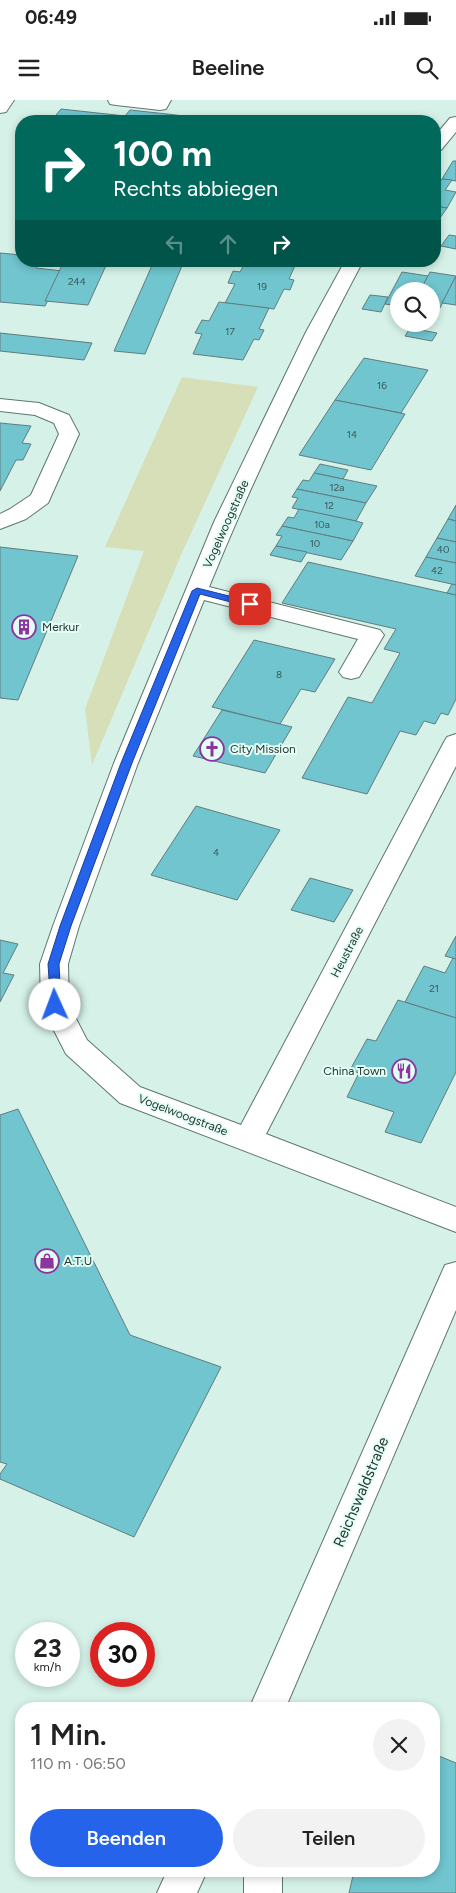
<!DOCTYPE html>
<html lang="de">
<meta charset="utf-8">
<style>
body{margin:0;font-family:Figtree,sans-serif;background:#f2f2f2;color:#222;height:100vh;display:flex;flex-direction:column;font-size:19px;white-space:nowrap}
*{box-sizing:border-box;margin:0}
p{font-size:16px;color:#767676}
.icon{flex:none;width:28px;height:28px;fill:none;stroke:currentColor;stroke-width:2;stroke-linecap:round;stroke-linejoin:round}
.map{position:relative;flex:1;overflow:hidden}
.drawer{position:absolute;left:15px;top:1602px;width:425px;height:175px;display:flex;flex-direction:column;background:#fff;border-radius:20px;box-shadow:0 2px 8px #0003}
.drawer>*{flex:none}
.guide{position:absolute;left:15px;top:15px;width:426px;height:152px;border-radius:20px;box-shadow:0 2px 8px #0003;background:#00695c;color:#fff;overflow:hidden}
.tools{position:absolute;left:390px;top:182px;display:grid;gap:10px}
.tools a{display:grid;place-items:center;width:50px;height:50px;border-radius:50%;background:#fff;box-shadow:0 2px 8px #0003;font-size:25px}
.speed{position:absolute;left:15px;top:1522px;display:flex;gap:10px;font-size:25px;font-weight:700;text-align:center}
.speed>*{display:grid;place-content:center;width:65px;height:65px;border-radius:50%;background:#fff;box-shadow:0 2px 8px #0003;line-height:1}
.speed small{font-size:12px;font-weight:400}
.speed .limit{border:8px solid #d22;background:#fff;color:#111}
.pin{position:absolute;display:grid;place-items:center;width:42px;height:42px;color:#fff;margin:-21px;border-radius:10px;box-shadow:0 2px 8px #0006}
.me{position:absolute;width:55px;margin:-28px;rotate:358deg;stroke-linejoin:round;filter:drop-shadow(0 0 4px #0008)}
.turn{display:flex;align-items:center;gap:18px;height:105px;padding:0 15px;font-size:22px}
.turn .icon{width:65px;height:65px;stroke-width:2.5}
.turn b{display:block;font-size:35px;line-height:42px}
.lanes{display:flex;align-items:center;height:48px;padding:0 15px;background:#0003;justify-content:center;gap:25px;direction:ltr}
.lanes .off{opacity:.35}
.round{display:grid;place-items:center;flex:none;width:52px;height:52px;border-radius:26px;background:#f2f2f2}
.headline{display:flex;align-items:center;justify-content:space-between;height:85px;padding:0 15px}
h1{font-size:30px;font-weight:600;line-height:38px}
.primary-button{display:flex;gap:10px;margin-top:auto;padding:10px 15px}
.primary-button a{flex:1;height:58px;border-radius:30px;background:#2563eb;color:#fff;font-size:20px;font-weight:600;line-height:58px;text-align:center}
.primary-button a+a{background:#f2f2f2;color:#222}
.status{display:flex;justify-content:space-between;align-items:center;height:35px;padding:0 25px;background:#fff;direction:ltr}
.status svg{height:14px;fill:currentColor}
header{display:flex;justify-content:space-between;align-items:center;height:65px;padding:0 15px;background:#fff;font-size:22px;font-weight:600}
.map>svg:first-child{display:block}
</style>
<div class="status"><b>06:49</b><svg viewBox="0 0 49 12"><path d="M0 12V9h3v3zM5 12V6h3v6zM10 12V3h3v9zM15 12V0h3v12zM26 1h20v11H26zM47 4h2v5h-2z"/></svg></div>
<header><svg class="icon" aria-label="menu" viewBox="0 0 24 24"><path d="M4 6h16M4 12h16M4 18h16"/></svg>Beeline<svg class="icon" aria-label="search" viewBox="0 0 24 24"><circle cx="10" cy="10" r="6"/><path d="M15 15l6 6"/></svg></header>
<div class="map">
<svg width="456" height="1793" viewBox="0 0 456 1793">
<rect width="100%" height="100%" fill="#d5f1e8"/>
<!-- green -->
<path fill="#d7dfb9" d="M182,277L258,287L181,455L92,665L85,609L144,451L105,447Z"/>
<!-- building -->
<g fill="#70c5ce" stroke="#627c7f">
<path d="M61,9L125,16L130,10L167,14L162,21H51Z"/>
<path d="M167,14L226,21H162Z"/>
<path d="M453,61H456V81L442,79Z"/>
<path d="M442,79L452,80L445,90L456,92L447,108L435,106V89Z"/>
<path d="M435,106L447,108L435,125Z"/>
<path d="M449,135L456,136V149L441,146Z"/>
<path d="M0,153L21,155V161H39L36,168L63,171L45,206L0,202Z"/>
<path d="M64,161H108L88,205L45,201Z"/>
<path d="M154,161H184L145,254L114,251Z"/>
<path d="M246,161H297L289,179L294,180L290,190L284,189L274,209L225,203L235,184L228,183L233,171L240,172Z"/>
<path d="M402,172L428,176L420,191H399V206L385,204Z"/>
<path d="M430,172L456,176L440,208L431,206V191H420Z"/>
<path d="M456,176V205L442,203Z"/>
<path d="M370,195L388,197L381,212L362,209Z"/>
<path d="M219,202L269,208L259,229L264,230L259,240L254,239L243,260L193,254L202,234L195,233L202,220L209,221Z"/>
<path d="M410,228L437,233L432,241L405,236Z"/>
<path d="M0,233L92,243L84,260L0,251Z"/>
<path d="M364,258L428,270L401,313L335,300Z"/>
<path d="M335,300L405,314L371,370L299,355Z"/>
<path d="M0,323L31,326L22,343L31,344L23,360H16L0,391Z"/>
<path d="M320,364L348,370L343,379L314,373Z"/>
<path d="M314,373L343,379L377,386L366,403L297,389L303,380L309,381Z"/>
<path d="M297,389L366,403L356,421L292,408L298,398L292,397Z"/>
<path d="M456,405V421L448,419Z"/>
<path d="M299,409L356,421L363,423L353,441L282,426L288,417L294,418Z"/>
<path d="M448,419L456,421V442L437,438Z"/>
<path d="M282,426L353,441L341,460L276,446L282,436L276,435Z"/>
<path d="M437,438L456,442V463L426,457Z"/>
<path d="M276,446L307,452L301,462L270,455Z"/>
<path d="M0,447L78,456L18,600L0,598Z"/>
<path d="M426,457L456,463V485L415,476Z"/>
<path d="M308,462L456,495V599L448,615L441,613L435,624L424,621L416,635L400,631L367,694L302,678L348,597L372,603L400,553L384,549L396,529L282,503Z"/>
<path d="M452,484L456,485V495L447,493Z"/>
<path d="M254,540L335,559L315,592L301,589L280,624L212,607Z"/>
<path d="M222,610L292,627L265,673L193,656Z"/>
<path d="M196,706L280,730L237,800L151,775Z"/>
<path d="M310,778L353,790L334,822L291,810Z"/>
<path d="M456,836V859L445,856Z"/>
<path d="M0,840L18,844L3,873L14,875L0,902Z"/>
<path d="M453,858L456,859V918L405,902L424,866L445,873Z"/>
<path d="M398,900L456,918V972L421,1043L385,1032L394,1012L347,997L359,973L350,970L367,939L376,941Z"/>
<path d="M18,1009L130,1235L221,1267L134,1437L0,1379V1374L7,1364L0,1362V1015Z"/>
<path d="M434,1654L456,1663V1793H349L354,1771H434Z"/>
</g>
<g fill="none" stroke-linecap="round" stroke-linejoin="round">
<!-- minor casing -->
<g stroke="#5e776f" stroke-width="2">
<g id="minor">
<path d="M108,0H171L166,9L160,10L116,5L110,4Z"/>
<path d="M456,17V32L441,50L435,51V36L450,18Z"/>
<path d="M345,161H363C307,267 254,376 209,487L380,530L384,535L359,577L351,579L343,577L339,572L358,539L204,500L138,663L79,826L68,864L69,905L87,940L140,987L241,1025L444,642L447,637L456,634V666L266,1034L456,1107V1132L120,1003L66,954L41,905L40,864L53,826L114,663L214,422L306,232Z"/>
<path d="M0,299L39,303L69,315L79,334L48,403L26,419L0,429V414L10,409L31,395L59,334L54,323L35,315L0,311Z"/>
<path d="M456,1162V1210L285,1609H249L441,1174L445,1165Z"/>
<path d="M167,1771H207L197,1793H157Z"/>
<rect x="244" y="1771" width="38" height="22"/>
</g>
</g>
<!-- major casing -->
<g stroke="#5e776f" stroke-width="2">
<path id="major" d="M0,0H14L6,12L0,13Z"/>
</g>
<!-- minor -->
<use href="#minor" fill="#fff" fill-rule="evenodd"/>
<!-- major -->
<use href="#major" fill="#fff" fill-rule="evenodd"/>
</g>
<!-- route -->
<path fill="#2563eb" stroke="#184099" d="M197,488L253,502L254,504L250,507L200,494L132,663L71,826L59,864L61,905L55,909L51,908L48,864L60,826L121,663L192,491Z"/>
<!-- icons -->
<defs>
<g id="building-ring" transform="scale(1.25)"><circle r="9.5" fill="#e2fef5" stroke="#8d34a0" stroke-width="1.5"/><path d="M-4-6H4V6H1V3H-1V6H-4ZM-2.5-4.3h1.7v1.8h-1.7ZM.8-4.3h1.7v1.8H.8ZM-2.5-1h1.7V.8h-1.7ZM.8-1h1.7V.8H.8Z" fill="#8d34a0"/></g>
<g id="church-ring" transform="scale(1.25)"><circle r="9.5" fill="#e2fef5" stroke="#8d34a0" stroke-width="1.5"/><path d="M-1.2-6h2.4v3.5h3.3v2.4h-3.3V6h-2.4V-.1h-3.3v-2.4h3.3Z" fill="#8d34a0"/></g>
<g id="restaurant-ring" transform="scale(1.25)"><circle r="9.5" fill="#e2fef5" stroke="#8d34a0" stroke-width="1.5"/><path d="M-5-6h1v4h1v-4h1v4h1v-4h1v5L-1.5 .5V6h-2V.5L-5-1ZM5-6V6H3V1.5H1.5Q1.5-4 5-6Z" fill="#8d34a0"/></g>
<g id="shop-ring" transform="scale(1.25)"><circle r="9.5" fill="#e2fef5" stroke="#8d34a0" stroke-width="1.5"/><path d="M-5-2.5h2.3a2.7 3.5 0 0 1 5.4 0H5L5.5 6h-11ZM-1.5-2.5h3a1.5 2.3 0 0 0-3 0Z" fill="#8d34a0"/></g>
</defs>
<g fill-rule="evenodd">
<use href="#building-ring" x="24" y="527"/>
<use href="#church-ring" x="212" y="649"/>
<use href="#restaurant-ring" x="404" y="971"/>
<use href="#shop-ring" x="47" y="1161"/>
</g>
<g text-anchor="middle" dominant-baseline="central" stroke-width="4" stroke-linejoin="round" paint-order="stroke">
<!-- number labels -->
<g font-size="10" fill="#3b5858">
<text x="77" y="181">244</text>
<text x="262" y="186">19</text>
<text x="230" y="231">17</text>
<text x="382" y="285">16</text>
<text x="352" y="334">14</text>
<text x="337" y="387">12a</text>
<text x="329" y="405">12</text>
<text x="322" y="424">10a</text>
<text x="315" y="443">10</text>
<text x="443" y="449">40</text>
<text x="437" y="470">42</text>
<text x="279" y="574">8</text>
<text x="216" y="752">4</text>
<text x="434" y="888">21</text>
</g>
<!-- street labels -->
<g font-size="12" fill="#293431" stroke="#e2fef5">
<text transform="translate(226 424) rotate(-66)">Vogelwoogstraße</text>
<text transform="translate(347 852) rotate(-62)">Heustraße</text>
<text transform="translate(183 1015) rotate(21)">Vogelwoogstraße</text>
</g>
<!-- poi labels -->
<g font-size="12" fill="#293431" stroke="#e2fef5" text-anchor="start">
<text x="42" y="527">Merkur</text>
<text x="230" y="649">City Mission</text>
<text x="386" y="971" text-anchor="end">China Town</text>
<text x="64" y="1161">A.T.U</text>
</g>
<!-- near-street labels -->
<g font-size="15" fill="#293431" stroke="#e2fef5">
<text transform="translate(361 1392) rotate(-67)">Reichswaldstraße</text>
</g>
</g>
</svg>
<div class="tools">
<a><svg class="icon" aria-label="search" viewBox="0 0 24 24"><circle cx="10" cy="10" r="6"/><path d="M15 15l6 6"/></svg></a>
</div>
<div class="speed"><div>23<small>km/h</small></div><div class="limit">30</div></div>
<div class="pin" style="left:250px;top:504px;background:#d93025"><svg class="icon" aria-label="arrive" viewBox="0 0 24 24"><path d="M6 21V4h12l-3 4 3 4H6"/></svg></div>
<svg class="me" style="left:55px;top:905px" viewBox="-20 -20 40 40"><circle r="19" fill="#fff"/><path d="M0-13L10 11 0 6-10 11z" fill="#2563eb"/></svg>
<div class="guide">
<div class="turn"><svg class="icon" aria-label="right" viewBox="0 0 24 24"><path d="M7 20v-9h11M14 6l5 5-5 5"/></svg><div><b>100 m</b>Rechts abbiegen</div></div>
<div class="lanes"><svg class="icon off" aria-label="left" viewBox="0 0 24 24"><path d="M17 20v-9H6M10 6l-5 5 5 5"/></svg><svg class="icon off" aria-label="ahead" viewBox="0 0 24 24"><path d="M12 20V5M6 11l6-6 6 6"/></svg><svg class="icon" aria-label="right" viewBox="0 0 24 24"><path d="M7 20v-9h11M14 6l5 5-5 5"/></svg></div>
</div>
<section class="drawer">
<div class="headline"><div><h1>1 Min.</h1><p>110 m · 06:50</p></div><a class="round"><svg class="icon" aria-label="close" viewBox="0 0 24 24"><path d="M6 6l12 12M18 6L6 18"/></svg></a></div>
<div class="primary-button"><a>Beenden</a><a>Teilen</a></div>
</section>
</div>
